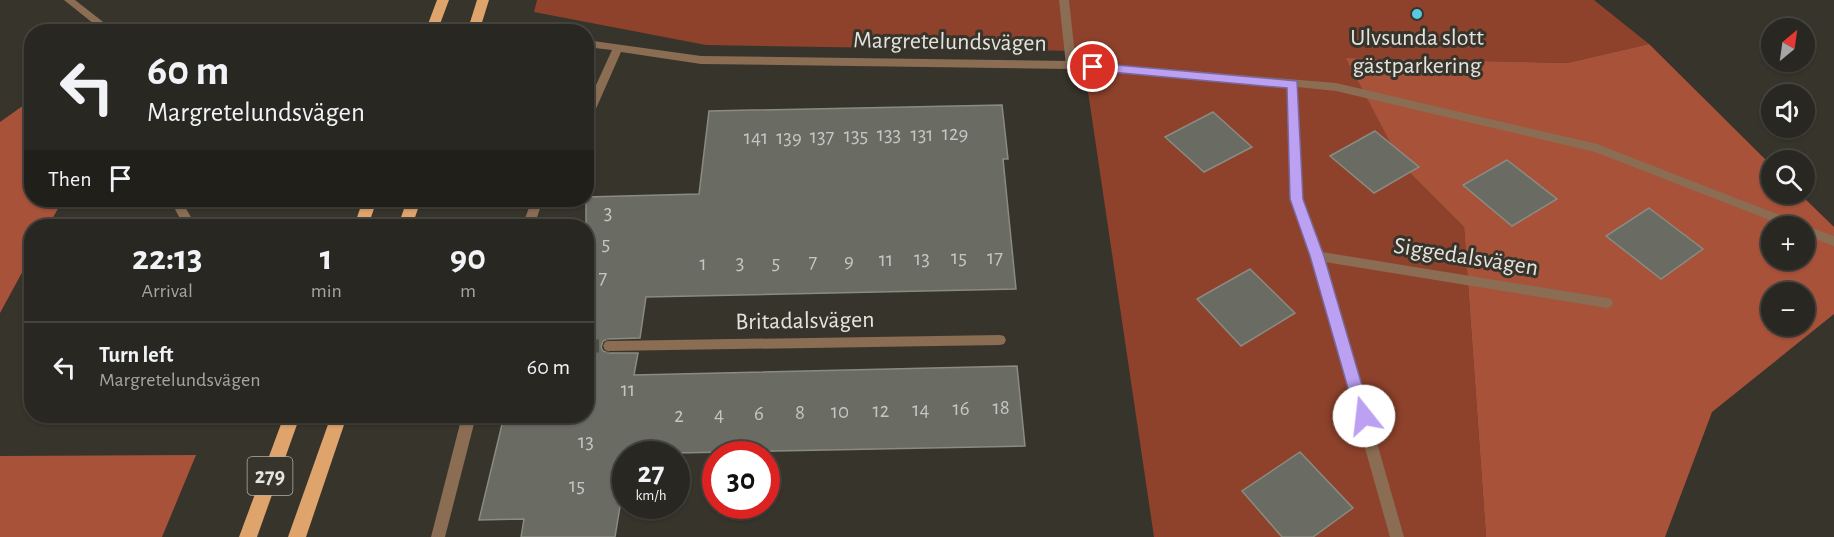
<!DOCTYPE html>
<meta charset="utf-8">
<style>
body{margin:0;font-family:"Alegreya Sans",sans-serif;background:#312f2a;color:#f1f3f6;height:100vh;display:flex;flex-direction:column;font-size:22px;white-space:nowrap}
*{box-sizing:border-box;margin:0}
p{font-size:20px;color:#a5a5a5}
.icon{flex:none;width:33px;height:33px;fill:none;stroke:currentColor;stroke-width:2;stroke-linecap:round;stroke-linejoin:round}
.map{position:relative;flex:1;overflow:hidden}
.drawer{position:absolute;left:24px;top:219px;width:570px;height:204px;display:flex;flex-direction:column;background:#292721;border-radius:24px;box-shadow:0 2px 4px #0004,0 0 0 2px #45443f}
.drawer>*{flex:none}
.guide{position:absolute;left:24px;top:24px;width:570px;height:183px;border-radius:24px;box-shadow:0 2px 4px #0004,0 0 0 2px #45443f;background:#292721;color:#f1f3f6;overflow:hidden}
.needle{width:39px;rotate:29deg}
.tools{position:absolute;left:1761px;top:18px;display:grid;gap:12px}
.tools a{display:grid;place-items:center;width:54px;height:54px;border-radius:50%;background:#292721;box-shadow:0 2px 4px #0004,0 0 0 2px #45443f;font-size:30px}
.speed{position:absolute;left:612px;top:441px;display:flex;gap:12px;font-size:30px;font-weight:700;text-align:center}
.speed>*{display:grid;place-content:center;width:78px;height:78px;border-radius:50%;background:#292721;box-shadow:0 2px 4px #0004,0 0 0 2px #45443f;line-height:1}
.speed small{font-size:15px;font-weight:400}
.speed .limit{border:9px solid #d22;background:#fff;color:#111}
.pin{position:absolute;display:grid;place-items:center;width:51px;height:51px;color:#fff;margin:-26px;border:3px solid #fff;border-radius:50%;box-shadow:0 2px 6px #0007}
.me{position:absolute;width:66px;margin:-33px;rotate:344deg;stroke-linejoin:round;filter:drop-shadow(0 0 4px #0008)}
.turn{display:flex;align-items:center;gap:21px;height:126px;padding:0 24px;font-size:27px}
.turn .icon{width:78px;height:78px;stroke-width:2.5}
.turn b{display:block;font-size:42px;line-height:51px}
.then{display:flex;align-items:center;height:57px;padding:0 24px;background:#0003;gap:12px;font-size:22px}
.eta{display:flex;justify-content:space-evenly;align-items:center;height:102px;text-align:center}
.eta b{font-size:36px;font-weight:700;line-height:42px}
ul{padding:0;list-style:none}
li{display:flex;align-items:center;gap:18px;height:90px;padding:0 24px;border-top:2px solid #45443f}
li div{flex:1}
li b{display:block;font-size:22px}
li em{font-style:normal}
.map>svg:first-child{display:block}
</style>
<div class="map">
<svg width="1834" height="537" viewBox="0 0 1834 537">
<rect width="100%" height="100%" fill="#37342c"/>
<!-- green -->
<path fill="#8e422c" d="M537,0H1594L1649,44L1567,63L1347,58L1402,165L1464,227L1486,537H1154L1082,51L706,45L534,12Z"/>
<!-- forest -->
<g fill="#a8523a" fill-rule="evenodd">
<path d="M1649,44L1771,165L1772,194H1800L1834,227V314L1712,412L1665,537H1486L1464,227L1402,165L1346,58L1567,63ZM1772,226H1804V260H1772ZM1772,292H1804V326H1772Z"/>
<path d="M31,100L32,200H63L48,226H32L31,256L0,313V122Z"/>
<path d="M196,455L162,537H0V456Z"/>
</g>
<!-- building -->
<g fill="#6a6b62" stroke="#8a8b81" stroke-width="1.5">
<path d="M1002,105L1008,159H1003L1016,289L646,297L640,338L608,339L603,341L601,347L603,351L608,353H638L634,375L1017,366L1025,446L626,454V470L615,537H521L524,519L479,520L504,416H586V197L699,194L709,111Z"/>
<path d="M1213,112L1252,147L1204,172L1165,137Z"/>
<path d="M1375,131L1419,167L1374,193L1330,156Z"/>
<path d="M1507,160L1557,199L1512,226L1463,185Z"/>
<path d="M1649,208L1703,249L1661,279L1606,236Z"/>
<path d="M1250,269L1295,313L1241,346L1197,299Z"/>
<path d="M1300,452L1353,508L1313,537H1282L1242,491Z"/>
</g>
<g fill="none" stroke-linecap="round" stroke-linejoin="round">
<!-- minor-tunnel -->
<path stroke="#514e47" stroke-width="13" stroke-dasharray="13 7" stroke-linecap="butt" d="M586,346H609"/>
<!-- service -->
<path fill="#8a6d53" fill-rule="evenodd" d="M1059,0H1069L1076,65L1071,69L1066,65Z"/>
<!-- minor -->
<g fill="#8a6d53" fill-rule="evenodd">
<path d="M64,0H75L116,32H104Z"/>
<path d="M586,40L701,56L1071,61L1336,83L1597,144L1800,223L1802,226L1804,225L1834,236V246L1804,235V226H1785L1595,152L1336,91L1297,87L1303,199L1322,252L1607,298L1611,299L1613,303L1611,307L1607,308L1325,262L1404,537H1390L1311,256L1291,199L1287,87L1071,69L701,64L621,52L591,120L586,124V107L612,50L586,47Z"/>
<path d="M170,200H181L195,224L194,226H182L183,224Z"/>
<path d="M532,200H543L534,226H522Z"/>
<path d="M1000,335L1004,336L1006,340L1004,344L1000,345L609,351L605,350L603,346L605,342L609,341Z"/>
<path d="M462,416H476L445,537H431Z"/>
</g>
<!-- primary -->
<g fill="#dfa36c" fill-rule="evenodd">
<path d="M437,0H449L437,32H425Z"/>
<path d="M477,0H489L479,32H467Z"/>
<path d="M363,200H377L368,226H354Z"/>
<path d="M407,200H421L412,226H398Z"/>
<path d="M284,416H300L257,537H239Z"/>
<path d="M331,416H347L306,537H288Z"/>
</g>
</g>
<!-- route -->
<path fill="#bca0f2" stroke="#7a689d" stroke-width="1.5" d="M1093,63L1297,81L1303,199L1324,256L1371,416L1369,421L1364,423L1359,421L1356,416L1310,256L1290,199L1287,88L1089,70V64Z"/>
<!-- markers -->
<circle fill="#57c9e3" stroke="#37342c" stroke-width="2" cx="1417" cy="14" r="6"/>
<g text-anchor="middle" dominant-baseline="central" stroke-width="6" stroke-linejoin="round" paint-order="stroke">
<!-- number labels -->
<g font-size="21" fill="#c6c5bf">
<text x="955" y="133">129</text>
<text x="889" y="134">133</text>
<text x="922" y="134">131</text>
<text x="856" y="135">135</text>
<text x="822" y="136">137</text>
<text x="756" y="137">141</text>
<text x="789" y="137">139</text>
<text x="608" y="212">3</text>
<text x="606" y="243">5</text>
<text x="959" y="257">15</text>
<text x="995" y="257">17</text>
<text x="922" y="258">13</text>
<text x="886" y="259">11</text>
<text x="849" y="260">9</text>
<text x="813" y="261">7</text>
<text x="740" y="262">3</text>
<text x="776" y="262">5</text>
<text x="703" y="263">1</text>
<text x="603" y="277">7</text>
<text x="628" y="389">11</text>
<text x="1001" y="407">18</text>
<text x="961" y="408">16</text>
<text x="921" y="409">14</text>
<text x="881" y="410">12</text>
<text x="840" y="411">10</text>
<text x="800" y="412">8</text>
<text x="759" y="413">6</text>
<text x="719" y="414">4</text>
<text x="679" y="415">2</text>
<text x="586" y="441">13</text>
<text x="577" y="485">15</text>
</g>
<!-- shield labels -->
<rect fill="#37342c" stroke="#b1aea9" stroke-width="1.5" x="247.5" y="457" width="45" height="38" rx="4.5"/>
<g font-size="22" font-weight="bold" fill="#e5e3de">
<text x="270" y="476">279</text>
</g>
<!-- poi labels -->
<g font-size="24" fill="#e5e3de" stroke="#37342c">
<text x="1417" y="38">Ulvsunda slott<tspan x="1417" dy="28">gästparkering</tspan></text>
</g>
<!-- street labels -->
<g font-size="24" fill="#e5e3de" stroke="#37342c">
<text transform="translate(950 42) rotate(1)">Margretelundsvägen</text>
<text transform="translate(1466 257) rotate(9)">Siggedalsvägen</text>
<text transform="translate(805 321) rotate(-1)">Britadalsvägen</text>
</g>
</g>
</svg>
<div class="tools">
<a><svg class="needle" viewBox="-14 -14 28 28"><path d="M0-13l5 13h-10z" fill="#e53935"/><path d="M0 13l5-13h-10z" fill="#a5a5a5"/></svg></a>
<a><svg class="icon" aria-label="sound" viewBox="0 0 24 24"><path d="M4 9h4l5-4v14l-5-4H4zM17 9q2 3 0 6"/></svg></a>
<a><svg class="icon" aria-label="search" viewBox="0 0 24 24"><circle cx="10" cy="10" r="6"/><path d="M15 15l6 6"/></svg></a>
<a>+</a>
<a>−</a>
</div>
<div class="speed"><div>27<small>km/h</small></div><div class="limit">30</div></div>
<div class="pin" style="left:1093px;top:67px;background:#d93025"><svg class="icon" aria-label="arrive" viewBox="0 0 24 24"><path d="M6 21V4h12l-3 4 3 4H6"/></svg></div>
<svg class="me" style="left:1364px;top:416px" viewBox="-20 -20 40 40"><circle r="19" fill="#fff"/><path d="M0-13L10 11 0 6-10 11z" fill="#bca0f2"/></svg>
<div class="guide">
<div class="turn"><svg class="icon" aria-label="left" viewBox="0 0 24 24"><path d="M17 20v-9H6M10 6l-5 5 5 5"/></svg><div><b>60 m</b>Margretelundsvägen</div></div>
<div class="then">Then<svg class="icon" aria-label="arrive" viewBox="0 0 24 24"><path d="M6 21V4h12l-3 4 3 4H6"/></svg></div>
</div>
<section class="drawer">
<div class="eta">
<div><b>22:13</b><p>Arrival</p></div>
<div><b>1</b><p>min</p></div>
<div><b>90</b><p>m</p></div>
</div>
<ul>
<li><svg class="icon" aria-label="left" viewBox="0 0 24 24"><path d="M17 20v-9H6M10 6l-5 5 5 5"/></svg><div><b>Turn left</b><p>Margretelundsvägen</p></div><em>60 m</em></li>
</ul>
</section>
</div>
